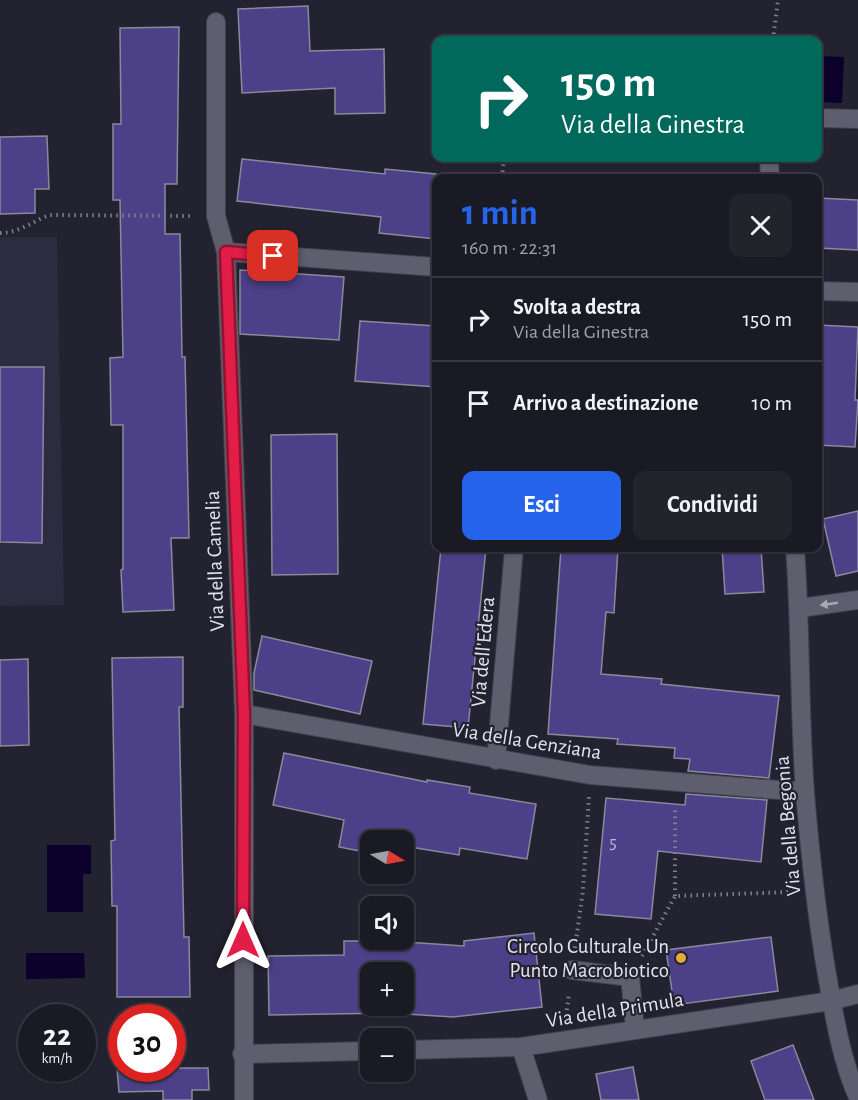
<!DOCTYPE html>
<html lang="it">
<meta charset="utf-8">
<style>
body{margin:0;font-family:"Alegreya Sans",sans-serif;background:#23232c;color:#f1f3f6;height:100vh;display:flex;flex-direction:column;font-size:22px;white-space:nowrap}
*{box-sizing:border-box;margin:0}
p{font-size:20px;color:#9fa1a6}
.icon{flex:none;width:33px;height:33px;fill:none;stroke:currentColor;stroke-width:2;stroke-linecap:round;stroke-linejoin:round}
.map{position:relative;flex:1;overflow:hidden}
.drawer{position:absolute;left:432px;top:174px;width:390px;height:378px;display:flex;flex-direction:column;background:#1a1a24;border-radius:12px;box-shadow:0 2px 4px #0004,0 0 0 2px #383841}
.drawer>*{flex:none}
.top-card{position:absolute;left:432px;top:36px;width:390px;height:126px;border-radius:12px;box-shadow:0 2px 4px #0004,0 0 0 2px #383841;background:#00695c;color:#fff;overflow:hidden}
.needle{width:39px;rotate:100deg}
.controls{position:absolute;left:360px;top:830px;display:grid;gap:12px}
.controls a{display:grid;place-items:center;width:54px;height:54px;border-radius:12px;background:#1a1a24;box-shadow:0 2px 4px #0004,0 0 0 2px #383841;font-size:30px}
.speed{position:absolute;left:18px;top:1004px;display:flex;gap:12px;font-size:30px;font-weight:700;text-align:center}
.speed>*{display:grid;place-content:center;width:78px;height:78px;border-radius:50%;background:#1a1a24;box-shadow:0 2px 4px #0004,0 0 0 2px #383841;line-height:1}
.speed small{font-size:15px;font-weight:400}
.speed .limit{border:9px solid #d22;background:#fff;color:#111}
.pin{position:absolute;display:grid;place-items:center;width:51px;height:51px;color:#fff;margin:-26px;border-radius:12px;box-shadow:0 3px 9px #0006}
.me{position:absolute;width:66px;margin:-33px;rotate:0deg;stroke-linejoin:round;filter:drop-shadow(0 0 4px #0008)}
.turn{display:flex;align-items:center;gap:21px;height:126px;padding:0 30px;font-size:27px}
.turn .icon{width:78px;height:78px;stroke-width:2.5}
.turn b{display:block;font-size:42px;line-height:51px}
.round{display:grid;place-items:center;flex:none;width:63px;height:63px;border-radius:12px;background:#23232c}
.summary{display:flex;align-items:center;justify-content:space-between;height:102px;padding:0 30px}
h1{font-size:36px;font-weight:700;line-height:45px;color:#2563eb}
.cta{display:flex;gap:12px;margin-top:auto;padding:12px 30px}
.cta a{flex:1;height:69px;border-radius:12px;background:#2563eb;color:#fff;font-size:24px;font-weight:700;line-height:69px;text-align:center}
.cta a+a{background:#23232c;color:#f1f3f6}
ul{padding:0;list-style:none}
li{display:flex;align-items:center;gap:18px;height:84px;padding:0 30px;border-top:2px solid #383841}
li div{flex:1}
li b{display:block;font-size:22px}
li em{font-style:normal}
.map>svg:first-child{display:block}
</style>
<div class="map">
<svg width="858" height="1100" viewBox="0 0 858 1100">
<rect width="100%" height="100%" fill="#232230"/>
<!-- built -->
<path fill="#2d2b3f" d="M0,237H57L64,605L0,606Z"/>
<!-- water -->
<g fill="#0c002c">
<path d="M818,56L844,57L842,103L818,102Z"/>
<path d="M47,845H91V874H83V912H47Z"/>
<path d="M26,953H84L85,978L26,979Z"/>
</g>
<!-- building -->
<g fill="#4c4088" stroke="#8a899b" stroke-width="1.5" fill-rule="evenodd">
<path d="M308,6L310,51L384,49L385,113L335,114V88L242,93L238,9Z"/>
<path d="M179,27L177,184H165V234H180L182,357H185L189,538H171L174,610L123,612L121,570L123,569V425H111L110,358L123,357L120,200H113V124H121L120,28Z"/>
<path d="M47,136L49,189H35V213L0,214V137Z"/>
<path d="M242,159L385,174V169L436,174V239L379,233L381,217L237,201Z"/>
<path d="M818,198L858,200V250L818,248Z"/>
<path d="M240,270L344,277L339,340L240,334Z"/>
<path d="M360,321L436,326V387L355,381Z"/>
<path d="M818,325L858,327L855,400H858L855,447L818,445Z"/>
<path d="M0,367H44L42,543L0,542Z"/>
<path d="M337,434L338,574L272,575L271,435Z"/>
<path d="M858,511V571L836,576L823,519Z"/>
<path d="M441,548H486L468,728L423,724Z"/>
<path d="M561,548H618L614,613L606,612L601,674L662,679L661,684L779,696L769,778L688,771L690,759L674,758L675,748L617,744L618,739L548,734Z"/>
<path d="M722,548H761L764,592L725,594Z"/>
<path d="M262,636L372,661L360,714L254,690V673Z"/>
<path d="M183,657V707H179L184,937H189L190,997H117V906H112L111,841L115,840L112,658Z"/>
<path d="M28,659L29,745L0,746V660Z"/>
<path d="M284,753L427,782V780L470,787L469,793L536,804L527,859L460,848L459,855L404,846V840H370V853L339,847L344,820L273,805Z"/>
<path d="M686,794L767,800L761,862L658,851L651,919L595,914L606,798L685,805Z"/>
<path d="M534,933L542,1007L453,1017L390,1013L269,1015L268,956L344,955V941H391L464,946V941ZM370,972H404V1005H370Z"/>
<path d="M771,937L778,991L674,1005L666,950Z"/>
<path d="M793,1045L814,1100H765L751,1061Z"/>
<path d="M633,1067L639,1100H601L596,1074Z"/>
<path d="M117,1068H208L209,1090H192V1100H163V1091L119,1092Z"/>
</g>
<g fill="none" stroke-linecap="round" stroke-linejoin="round">
<!-- minor casing -->
<g stroke="#403f4b" stroke-width="20">
<g id="minor">
<path d="M216,22V216L226,252L244,714V1100"/>
<path d="M818,118L858,119"/>
<path d="M769,158L770,178"/>
<path d="M226,252L436,267"/>
<path d="M818,291L858,292"/>
<path d="M795,548C801,629 799,711 805,793C810,852 816,911 826,969C833,1009 841,1061 858,1097"/>
<path d="M800,608L858,600"/>
<path d="M244,714L590,775L805,792"/>
<path d="M496,760L514,548"/>
<path d="M572,970L630,977L635,1029"/>
<path d="M521,1047L538,1100"/>
<path d="M404,1050L521,1047L831,1001L858,994"/>
<path d="M242,1054L370,1051"/>
</g>
</g>
<!-- path -->
<g stroke="#81808c" stroke-width="4" stroke-dasharray="1.5 4.5" stroke-linecap="butt">
<path d="M773,40L778,0"/>
<path d="M502,178L504,158"/>
<path d="M0,233C18,233 32,222 49,215L194,216"/>
<path d="M675,896V807"/>
<path d="M575,948L583,890L589,797"/>
<path d="M642,956L675,896L791,892"/>
<path d="M566,1016L569,994"/>
</g>
<!-- minor -->
<use href="#minor" stroke="#5f5e6f" stroke-width="18"/>
</g>
<!-- one-way arrows -->
<defs><path id="oneway-solid" d="M-6-.8H1V-3.2L6.5 0L1 3.2V.8H-6Z" transform="scale(1.5)"/></defs>
<use fill="#a8a7b4" href="#oneway-solid" transform="translate(829 604) rotate(172)"/>
<g fill="none" stroke-linecap="round" stroke-linejoin="round">
<!-- route casing -->
<g stroke="#92132f" stroke-width="15">
<path id="route" d="M243,940L244,714L226,252L273,256"/>
</g>
<!-- route -->
<use href="#route" stroke="#e11d48" stroke-width="10"/>
</g>
<!-- markers -->
<circle fill="#e6ac36" stroke="#232230" stroke-width="2" cx="681" cy="958" r="6"/>
<g text-anchor="middle" dominant-baseline="central" stroke-width="4.5" stroke-linejoin="round" paint-order="stroke">
<!-- number labels -->
<g font-size="18" fill="#bdbad4">
<text x="613" y="843">5</text>
</g>
<!-- street labels -->
<g font-size="21" fill="#e3e3ed" stroke="#232230">
<text transform="translate(215 561) rotate(-92)">Via della Camelia</text>
<text transform="translate(483 652) rotate(-85)">Via dell'Edera</text>
<text transform="translate(527 741) rotate(9)">Via della Genziana</text>
<text transform="translate(788 826) rotate(-95)">Via della Begonia</text>
<text transform="translate(615 1010) rotate(-9)">Via della Primula</text>
</g>
<!-- poi labels -->
<g font-size="21" fill="#e3e3ed" stroke="#232230" text-anchor="end">
<text x="669" y="946">Circolo Culturale Un<tspan x="669" dy="24">Punto Macrobiotico</tspan></text>
</g>
</g>
</svg>
<div class="controls">
<a><svg class="needle" viewBox="-14 -14 28 28"><path d="M0-13l5 13h-10z" fill="#e53935"/><path d="M0 13l5-13h-10z" fill="#9fa1a6"/></svg></a>
<a><svg class="icon" aria-label="sound" viewBox="0 0 24 24"><path d="M4 9h4l5-4v14l-5-4H4zM17 9q2 3 0 6"/></svg></a>
<a>+</a>
<a>−</a>
</div>
<div class="speed"><div>22<small>km/h</small></div><div class="limit">30</div></div>
<div class="pin" style="left:273px;top:256px;background:#d93025"><svg class="icon" aria-label="arrive" viewBox="0 0 24 24"><path d="M6 21V4h12l-3 4 3 4H6"/></svg></div>
<svg class="me" style="left:243px;top:940px" viewBox="-20 -20 40 40"><path d="M0-17L14 15 0 8-14 15z" fill="#e11d48" stroke="#fff" stroke-width="4"/></svg>
<div class="top-card">
<div class="turn"><svg class="icon" aria-label="right" viewBox="0 0 24 24"><path d="M7 20v-9h11M14 6l5 5-5 5"/></svg><div><b>150 m</b>Via della Ginestra</div></div>
</div>
<section class="drawer">
<div class="summary"><div><h1>1 min</h1><p>160 m · 22:31</p></div><a class="round"><svg class="icon" aria-label="close" viewBox="0 0 24 24"><path d="M6 6l12 12M18 6L6 18"/></svg></a></div>
<ul>
<li><svg class="icon" aria-label="right" viewBox="0 0 24 24"><path d="M7 20v-9h11M14 6l5 5-5 5"/></svg><div><b>Svolta a destra</b><p>Via della Ginestra</p></div><em>150 m</em></li>
<li><svg class="icon" aria-label="arrive" viewBox="0 0 24 24"><path d="M6 21V4h12l-3 4 3 4H6"/></svg><div><b>Arrivo a destinazione</b></div><em>10 m</em></li>
</ul>
<div class="cta"><a>Esci</a><a>Condividi</a></div>
</section>
</div>
